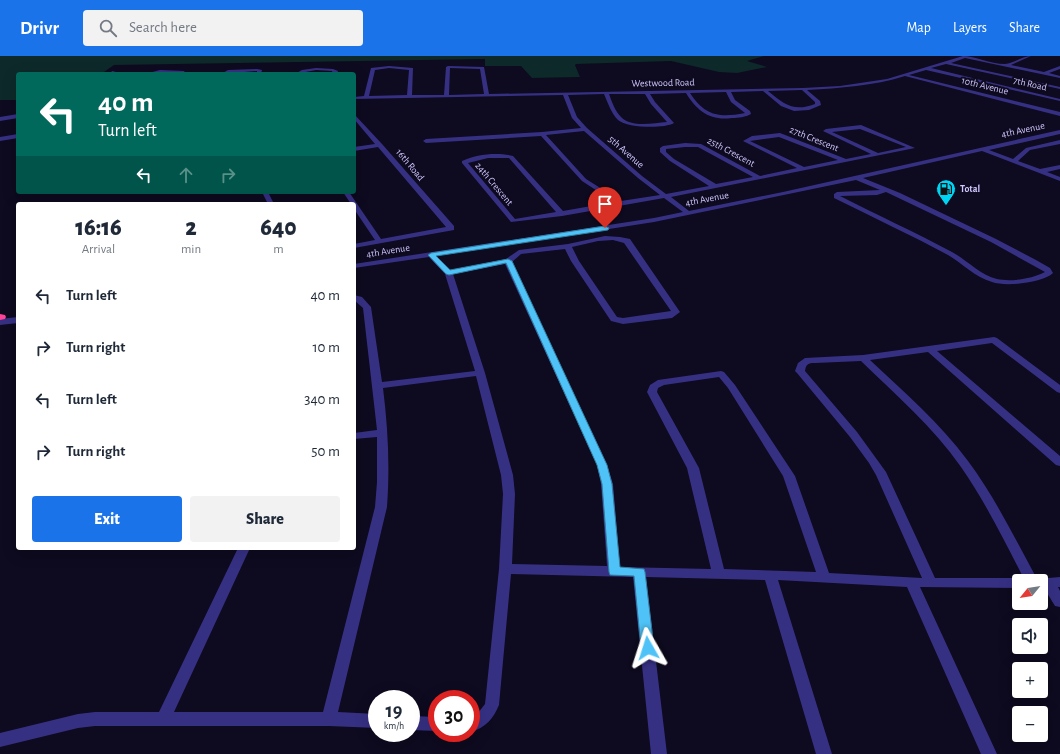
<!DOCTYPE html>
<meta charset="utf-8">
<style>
body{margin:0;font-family:"Alegreya Sans",sans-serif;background:#f2f2f3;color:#1f2937;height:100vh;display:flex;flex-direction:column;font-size:15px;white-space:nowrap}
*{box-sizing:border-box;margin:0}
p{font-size:13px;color:#747a83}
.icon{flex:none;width:22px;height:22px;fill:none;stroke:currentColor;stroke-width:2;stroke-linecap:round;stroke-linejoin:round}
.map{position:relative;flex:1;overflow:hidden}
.sheet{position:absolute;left:16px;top:146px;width:340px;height:348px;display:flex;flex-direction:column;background:#fff;border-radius:4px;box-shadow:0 4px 16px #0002}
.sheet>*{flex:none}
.top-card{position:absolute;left:16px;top:16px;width:340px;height:122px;border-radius:4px;box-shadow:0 4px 16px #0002;background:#00695c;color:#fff;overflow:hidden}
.needle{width:26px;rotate:240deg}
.controls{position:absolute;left:1012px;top:518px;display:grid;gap:8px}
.controls a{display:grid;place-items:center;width:36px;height:36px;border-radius:4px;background:#fff;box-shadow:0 4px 16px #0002;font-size:20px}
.speed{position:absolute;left:368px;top:634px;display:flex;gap:8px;font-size:20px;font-weight:700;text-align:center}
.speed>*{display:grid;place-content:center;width:52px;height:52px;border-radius:50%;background:#fff;box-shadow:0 4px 16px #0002;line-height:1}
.speed small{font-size:10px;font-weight:400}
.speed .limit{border:6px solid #d22;background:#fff;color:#111}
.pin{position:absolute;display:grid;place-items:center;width:34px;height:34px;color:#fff;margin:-41px -17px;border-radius:50% 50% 50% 0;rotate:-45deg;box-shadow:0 0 4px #0007}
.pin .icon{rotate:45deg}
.me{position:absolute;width:44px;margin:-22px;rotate:354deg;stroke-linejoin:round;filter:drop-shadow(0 0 3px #0008)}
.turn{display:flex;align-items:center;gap:14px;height:84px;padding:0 16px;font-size:18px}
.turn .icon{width:52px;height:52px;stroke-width:2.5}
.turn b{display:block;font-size:28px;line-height:34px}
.lanes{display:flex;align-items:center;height:38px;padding:0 16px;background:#0003;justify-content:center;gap:20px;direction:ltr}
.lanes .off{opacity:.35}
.eta{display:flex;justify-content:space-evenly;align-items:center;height:68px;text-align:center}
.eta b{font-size:24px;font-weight:800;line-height:28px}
.button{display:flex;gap:8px;margin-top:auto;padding:8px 16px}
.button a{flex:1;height:46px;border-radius:4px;background:#1a73e8;color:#fff;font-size:16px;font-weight:800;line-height:46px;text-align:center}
.button a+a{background:#f2f2f3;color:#1f2937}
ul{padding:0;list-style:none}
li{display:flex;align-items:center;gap:12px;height:52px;padding:0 16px}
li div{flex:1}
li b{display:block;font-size:15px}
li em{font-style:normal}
header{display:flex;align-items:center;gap:24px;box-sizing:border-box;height:56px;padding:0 20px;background:#1a73e8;color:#fff}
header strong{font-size:19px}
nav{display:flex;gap:22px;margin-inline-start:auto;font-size:14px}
.search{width:280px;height:36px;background:#f2f2f3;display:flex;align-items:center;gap:10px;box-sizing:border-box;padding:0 14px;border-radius:4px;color:#747a83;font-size:15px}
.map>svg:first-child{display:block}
</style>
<header>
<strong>Drivr</strong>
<div class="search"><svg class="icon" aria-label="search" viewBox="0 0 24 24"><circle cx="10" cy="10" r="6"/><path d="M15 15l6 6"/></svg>Search here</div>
<nav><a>Map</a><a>Layers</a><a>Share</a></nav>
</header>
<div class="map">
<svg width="1060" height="698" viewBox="0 0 1060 698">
<rect width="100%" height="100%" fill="#0e0a1f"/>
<!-- green -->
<path fill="#0d2929" d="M0,0H764L747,5L767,11L737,17L719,16L671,5L576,8L575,9L580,21L532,22L521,10H485V3L114,9L101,18H18V44H0Z"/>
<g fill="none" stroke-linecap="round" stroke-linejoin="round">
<!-- minor -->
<g fill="#363083" fill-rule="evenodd">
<path d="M963,0C975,0 990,8 1005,8C1013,8 1022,0 1031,0L1011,9L1044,16L1060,10V13L1049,17L1060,20V22L965,2L951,7L1060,31V33L946,8L931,12L1060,43V45L926,14L909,19L1060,56V60L905,20C873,30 840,32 807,34L820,45L821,49L809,54L794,55L781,50L763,35L731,36L735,44L750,55L751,58C746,61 738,62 732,62C710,65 697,55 686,37L650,38L655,46L674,67C664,73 627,72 618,64C611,57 608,47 604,38L568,39L577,61L587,72L642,120L666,138L709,130L670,105L660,96V92L663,90L685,87L701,88L760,120L797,112L743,85L752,80L780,77L846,103L871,98L823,75L826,73L861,69L915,92L671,141L689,155L783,136L1060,74V78L989,94L1013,103L1026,92L1060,84V88L1030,94L1018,105L1040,113L1060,109V113L1047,116L1060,121V125L982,95L863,122L900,137L996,183L1036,204L1050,212L1053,217C1043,227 1005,231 992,226C975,221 963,208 948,199C911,179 872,161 834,142V138L837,136L880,134L856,124L654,166L436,200L451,214L506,203L519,194L568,188L605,180L620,181L630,183L680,256L672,262L623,268L611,265L571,205L565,193L521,198L512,206L607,409L613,428L620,511L711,513L687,412L647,336L650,329L658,324L721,315L724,316L735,329L795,420L829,517L922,522L876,419L869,407L850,381L797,317L795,315L798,307L805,302L863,299L994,281L997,282L1060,329V337L1057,336L992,287L937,295L1060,400V410L1056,409L928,296L870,304C904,336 940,367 968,405C995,441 1015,483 1037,523L1060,521V531H1058L1060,535V551L1055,550L1044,532H1041V525H1025C1005,486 986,447 961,411C933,371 896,339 861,305L815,307C808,307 806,308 805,315L857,376L886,416L935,522H1019L1024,525H1019V532L920,531L997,698H981L907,531L778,524L832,698H816L765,524L646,521L667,698H651L633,521L511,518L499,649C493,663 486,671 471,676V662L478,657L485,648L499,513L503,438L501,419L476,320L383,332C388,372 390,410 387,451L338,656L377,658V672L329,670H95L78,672L0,691V677L78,658L95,656H159L238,492H250L174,656H323L375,451L377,426V381L354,383V377L377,374L363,252L354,244V239L362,241L371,251L382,326L475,315L445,218L429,201L354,212V208L654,162L683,156L664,142L562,160L511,166L462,107V105C477,98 497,96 513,100L563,155L614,146L582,125L541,80L426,87L423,85L426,83L542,76L581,72L572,62L563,39L354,43V41L364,40L371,12L389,10L413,12L412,39H444L446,11L448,10L484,11L489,38L803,32L840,30L887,23ZM389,12L409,14L407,39L369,40L375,14ZM450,12L480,13L484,38L449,39ZM802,34L815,46V48C794,56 785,49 768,35ZM726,36L731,46L745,57C719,62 705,60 690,37ZM609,38H645L651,48L667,66C653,67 632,72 621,61C615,55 612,46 609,38ZM860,73L906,91L878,97L832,76ZM584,75L638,122L660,139L621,145L586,123L546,79ZM779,81L838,104L804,111L750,85ZM685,91H698L753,121L716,128L674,103L666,96V93ZM488,102H509L556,156L515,163L468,107ZM886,136L991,186L1045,216C1032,223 1010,226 997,223C980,219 967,204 952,196C915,176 877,159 840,140L877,139ZM613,184L624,187L671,255L623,262L617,261L579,205L572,191L598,185ZM505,208L597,409L601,428L607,510L512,508L515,438L513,419L485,317L453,218ZM719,321L728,332L783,420L816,516L724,513L699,412L657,336L658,332L664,329Z"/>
<path d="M316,12L333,13L338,15L337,18H333L332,15L316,14L295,18L302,14Z"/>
<path d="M257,13L262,14L261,18H257V15L221,18L228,14Z"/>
<path d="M160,14L184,15L186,18L165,16L145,18Z"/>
<path d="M112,15L116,16L115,18H110Z"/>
<path d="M18,58V62L0,65V61Z"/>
<path d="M354,58L382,88L454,170V174L354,192V188L375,184L354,153V148H351L343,136H349L381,183L446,171L378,91L354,95V91L375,88L354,63Z"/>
<path d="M18,78V82L0,85V81Z"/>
<path d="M262,136H268L274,148H268Z"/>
<path d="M18,261V267L0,269V263Z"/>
<path d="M411,660L437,661V675L411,674Z"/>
</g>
<!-- highway -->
<path fill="#ff4398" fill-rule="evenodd" d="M0,258L5,259L6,261L5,263L0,264Z"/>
</g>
<!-- route -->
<path fill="#4fc3f7" stroke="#337fa1" d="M605,170L609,172L608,174L436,200L450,214L508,203L512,205L607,409L612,428L620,511L644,513L645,516L654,592L652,596L648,597L643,596L641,592L634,520L610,519L609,516L602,428L597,409L506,207L449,219L446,218L428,199L431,197Z"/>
<!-- icons -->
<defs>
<g id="fuel-pin" transform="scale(1)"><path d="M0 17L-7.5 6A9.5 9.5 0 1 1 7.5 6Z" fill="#00d4f3" stroke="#0e0a1f"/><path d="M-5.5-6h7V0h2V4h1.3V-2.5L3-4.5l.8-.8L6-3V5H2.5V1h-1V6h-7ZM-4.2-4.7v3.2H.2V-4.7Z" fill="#111"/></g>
</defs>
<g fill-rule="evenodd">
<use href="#fuel-pin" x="946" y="133"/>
</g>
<g text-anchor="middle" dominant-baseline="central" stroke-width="4" stroke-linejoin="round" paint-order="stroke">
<!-- far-street labels -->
<g font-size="10" fill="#d0c8ff" stroke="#0e0a1f">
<text transform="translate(663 27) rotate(-1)">Westwood Road</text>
<text transform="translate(1030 28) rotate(13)">7th Road</text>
<text transform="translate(985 30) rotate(14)">10th Avenue</text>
<text transform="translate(1023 74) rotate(-12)">4th Avenue</text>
<text transform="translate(814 83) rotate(22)">27th Crescent</text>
<text transform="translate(626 96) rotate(41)">5th Avenue</text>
<text transform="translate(731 96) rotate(28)">25th Crescent</text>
<text transform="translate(410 109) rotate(50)">16th Road</text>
<text transform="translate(494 128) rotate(50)">24th Crescent</text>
<text transform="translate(707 143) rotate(-11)">4th Avenue</text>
<text transform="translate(388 195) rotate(-9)">4th Avenue</text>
</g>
<!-- far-poi labels -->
<g font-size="10" font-weight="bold" fill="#d0c8ff" stroke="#0e0a1f" text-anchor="start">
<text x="960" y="133">Total</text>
</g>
</g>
</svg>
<div class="controls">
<a><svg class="needle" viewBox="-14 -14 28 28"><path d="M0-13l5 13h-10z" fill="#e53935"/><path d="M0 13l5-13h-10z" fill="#747a83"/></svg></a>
<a><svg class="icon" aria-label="sound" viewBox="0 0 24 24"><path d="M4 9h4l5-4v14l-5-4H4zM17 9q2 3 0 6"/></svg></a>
<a>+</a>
<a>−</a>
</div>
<div class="speed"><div>19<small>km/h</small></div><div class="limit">30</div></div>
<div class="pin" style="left:605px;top:172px;background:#d93025"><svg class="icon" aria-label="arrive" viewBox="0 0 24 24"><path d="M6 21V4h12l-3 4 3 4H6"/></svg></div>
<svg class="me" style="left:648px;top:592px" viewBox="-20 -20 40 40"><path d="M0-17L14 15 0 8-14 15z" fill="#4fc3f7" stroke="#fff" stroke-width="4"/></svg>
<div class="top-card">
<div class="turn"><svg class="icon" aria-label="left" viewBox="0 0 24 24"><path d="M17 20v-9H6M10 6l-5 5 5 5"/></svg><div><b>40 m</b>Turn left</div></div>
<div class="lanes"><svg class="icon" aria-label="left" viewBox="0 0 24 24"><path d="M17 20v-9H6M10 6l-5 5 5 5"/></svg><svg class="icon off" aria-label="ahead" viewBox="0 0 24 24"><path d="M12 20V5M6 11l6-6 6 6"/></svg><svg class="icon off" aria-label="right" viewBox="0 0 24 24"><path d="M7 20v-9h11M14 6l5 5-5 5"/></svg></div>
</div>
<section class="sheet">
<div class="eta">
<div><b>16:16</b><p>Arrival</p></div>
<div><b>2</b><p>min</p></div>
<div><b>640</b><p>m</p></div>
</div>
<ul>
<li><svg class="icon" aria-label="left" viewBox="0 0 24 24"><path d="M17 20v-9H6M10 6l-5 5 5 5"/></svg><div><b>Turn left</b></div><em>40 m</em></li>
<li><svg class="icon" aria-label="right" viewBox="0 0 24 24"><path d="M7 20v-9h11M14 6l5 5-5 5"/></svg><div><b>Turn right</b></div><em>10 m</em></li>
<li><svg class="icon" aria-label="left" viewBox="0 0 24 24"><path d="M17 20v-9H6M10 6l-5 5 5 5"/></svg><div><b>Turn left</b></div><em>340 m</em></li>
<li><svg class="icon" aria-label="right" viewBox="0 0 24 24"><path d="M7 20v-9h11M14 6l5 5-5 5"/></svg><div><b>Turn right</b></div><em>50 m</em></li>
</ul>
<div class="button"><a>Exit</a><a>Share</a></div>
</section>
</div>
